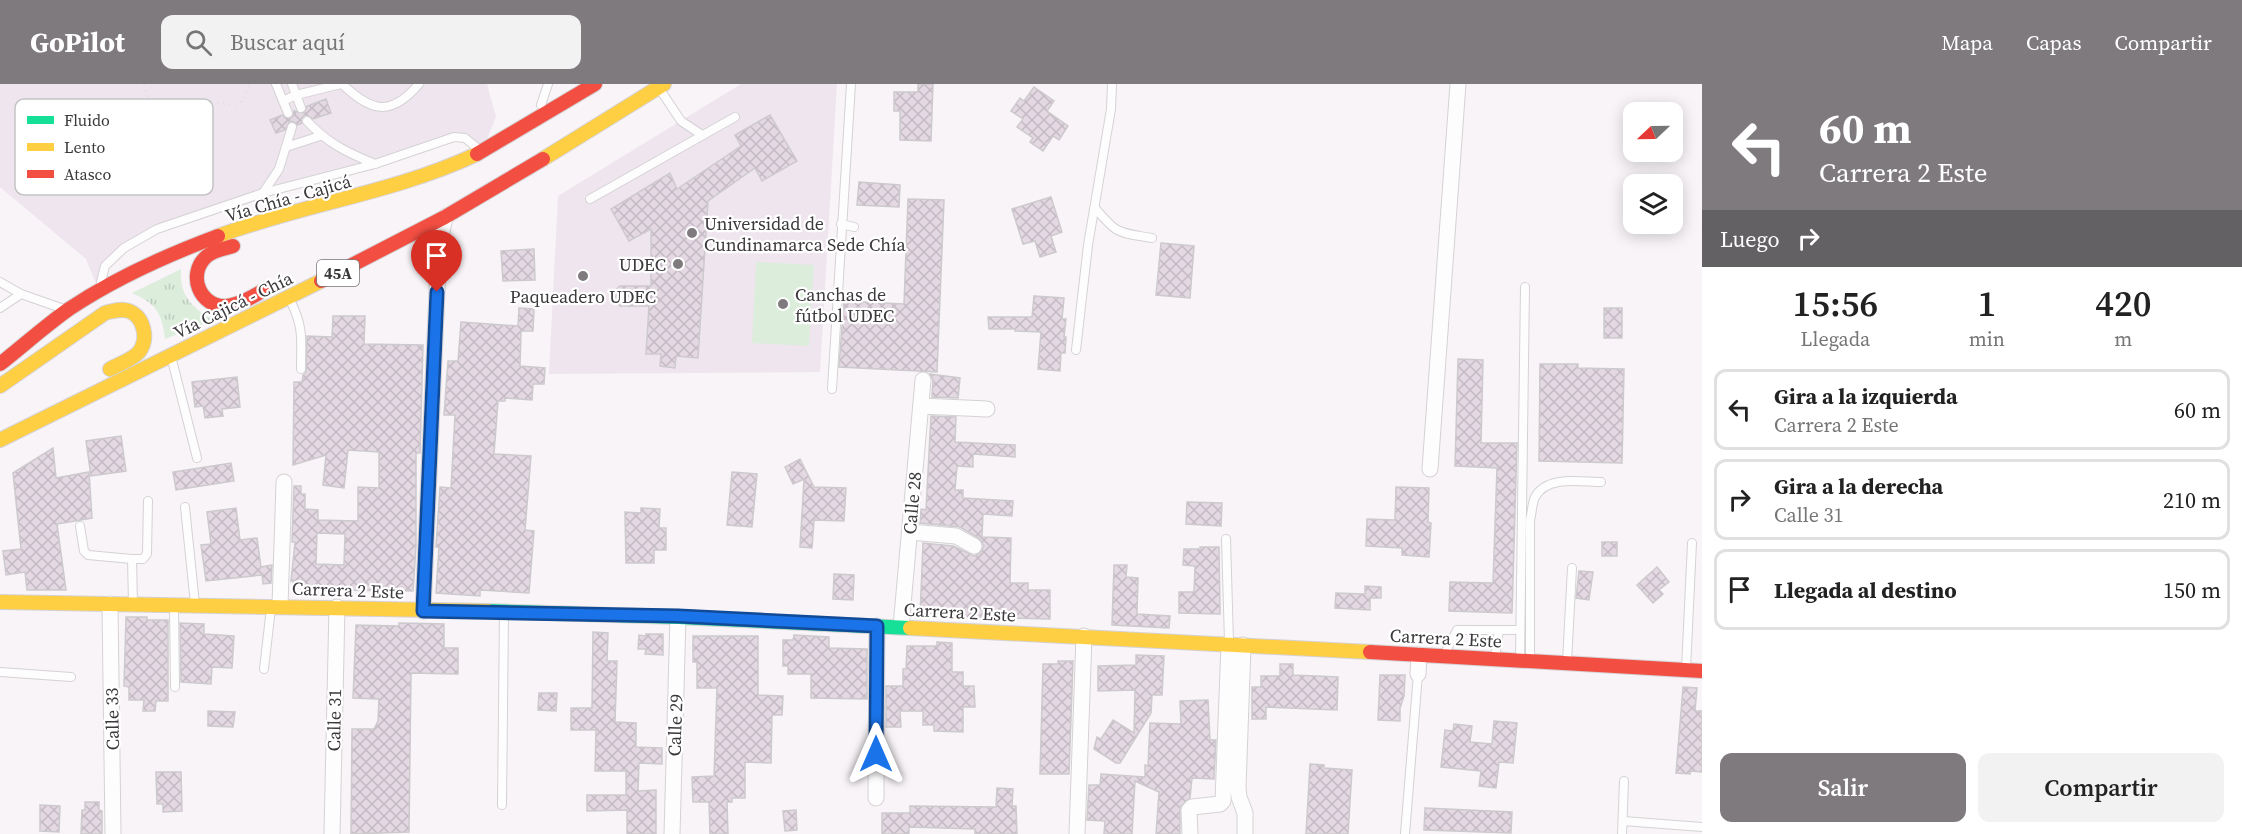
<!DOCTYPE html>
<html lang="es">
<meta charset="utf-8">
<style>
body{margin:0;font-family:"Source Serif 4",serif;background:#f2f2f2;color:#222;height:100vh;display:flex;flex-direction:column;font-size:22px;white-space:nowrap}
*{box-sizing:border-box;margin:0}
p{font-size:20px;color:#767676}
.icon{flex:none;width:33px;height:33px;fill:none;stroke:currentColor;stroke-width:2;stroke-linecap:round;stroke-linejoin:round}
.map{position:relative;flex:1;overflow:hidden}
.panel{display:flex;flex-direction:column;background:#fff;width:540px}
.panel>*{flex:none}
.top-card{background:#7e7a7e;color:#fff;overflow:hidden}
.needle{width:39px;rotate:248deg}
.buttons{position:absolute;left:1623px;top:18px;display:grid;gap:12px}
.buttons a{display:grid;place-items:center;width:60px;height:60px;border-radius:12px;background:#fff;box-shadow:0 3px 15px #0003;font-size:30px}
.pin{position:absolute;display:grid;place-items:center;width:51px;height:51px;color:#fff;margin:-62px -26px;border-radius:50% 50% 50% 0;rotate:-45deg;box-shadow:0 0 6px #0007}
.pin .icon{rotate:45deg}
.me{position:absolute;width:66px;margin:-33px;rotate:0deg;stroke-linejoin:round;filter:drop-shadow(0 0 4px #0008)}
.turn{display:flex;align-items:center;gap:21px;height:126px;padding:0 18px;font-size:27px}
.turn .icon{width:78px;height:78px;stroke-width:2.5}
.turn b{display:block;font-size:42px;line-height:51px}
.then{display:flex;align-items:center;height:57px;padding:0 18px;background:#0003;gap:12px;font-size:22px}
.eta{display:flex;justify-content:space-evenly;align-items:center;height:102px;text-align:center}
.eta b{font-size:36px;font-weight:600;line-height:42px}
.button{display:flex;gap:12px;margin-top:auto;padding:12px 18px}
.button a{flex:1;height:69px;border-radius:12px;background:#7e7a7e;color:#fff;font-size:24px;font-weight:600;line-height:69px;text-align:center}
.button a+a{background:#f2f2f2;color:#222}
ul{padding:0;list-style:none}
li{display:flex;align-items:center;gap:18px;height:81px;margin:0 12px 9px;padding:0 6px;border:3px solid #e0e0e0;border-radius:12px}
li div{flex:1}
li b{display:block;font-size:22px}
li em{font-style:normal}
header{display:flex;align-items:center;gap:36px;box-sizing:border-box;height:84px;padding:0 30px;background:#7e7a7e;color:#fff}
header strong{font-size:28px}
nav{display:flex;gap:33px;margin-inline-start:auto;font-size:21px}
.search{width:420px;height:54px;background:#f2f2f2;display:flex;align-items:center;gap:15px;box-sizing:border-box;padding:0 21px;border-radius:12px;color:#767676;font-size:22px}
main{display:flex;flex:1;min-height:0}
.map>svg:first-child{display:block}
</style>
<header>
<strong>GoPilot</strong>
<div class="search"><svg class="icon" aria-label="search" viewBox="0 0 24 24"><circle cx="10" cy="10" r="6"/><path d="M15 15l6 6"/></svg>Buscar aquí</div>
<nav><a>Mapa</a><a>Capas</a><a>Compartir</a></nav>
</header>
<main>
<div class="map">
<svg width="1702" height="750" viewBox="0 0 1702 750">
<defs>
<pattern id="grass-tufts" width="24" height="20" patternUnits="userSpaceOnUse" patternTransform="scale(1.5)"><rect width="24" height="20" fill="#dceddc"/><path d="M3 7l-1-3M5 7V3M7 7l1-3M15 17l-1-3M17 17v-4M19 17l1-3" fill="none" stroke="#beccbe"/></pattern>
<pattern id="building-cross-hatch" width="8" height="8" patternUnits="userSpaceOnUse" patternTransform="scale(1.5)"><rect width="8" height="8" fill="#e4d8e3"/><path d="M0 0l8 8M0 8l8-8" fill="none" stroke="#c4bac4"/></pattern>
</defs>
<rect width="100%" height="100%" fill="#f8f4f8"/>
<!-- built -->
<g fill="#efe5ee">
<path d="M0,0H487L496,33L482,67L465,54L263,109L157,145L105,182L99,207L86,175L0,103Z"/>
<path d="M741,0H837L820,288L549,290L558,112Z"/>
</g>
<!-- grass -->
<path fill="url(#grass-tufts)" d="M181,185C179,211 192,224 213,236L165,255C162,228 156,220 132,209Z"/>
<!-- pitch -->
<path fill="#dceddc" d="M756,178L814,181L809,262L752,259Z"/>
<!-- building -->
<g fill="url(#building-cross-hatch)" stroke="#cdcacd" stroke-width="1.5" fill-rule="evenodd">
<path d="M918,0H933L931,57L900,56V27H894V8H918Z"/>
<path d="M1034,3L1054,17L1047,27L1068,42L1059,56L1053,52L1043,67L1030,58L1033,54L1017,43L1023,35L1011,27L1020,14L1024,17Z"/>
<path d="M326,15L331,29L313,35L305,31L301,35L302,39L297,41L294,38L290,37L285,46L276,49L270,36L282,31L290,35L293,32L294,27L304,29L307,22Z"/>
<path d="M770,31L797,77L762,97L755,84L708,117L698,274L676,272L675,284L660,282L661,270H646L649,222H620L613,214V208L620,202H651V145L629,157L611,125L670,89L677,105L741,62L735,51Z"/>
<path d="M859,98L900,101L899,123L857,121Z"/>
<path d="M1051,113L1062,148L1051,152L1056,168L1040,173L1035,157L1023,160L1012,125Z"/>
<path d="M908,115L944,116L937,288L839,283L844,217L904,220Z"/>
<path d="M1161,159L1194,162L1190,214L1156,211Z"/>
<path d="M534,165L535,196L503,197L501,167Z"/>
<path d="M1034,212L1064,214L1062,235H1066L1064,253H1066L1065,269H1061L1060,287L1038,285L1041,248L1015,247V245H989L988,233H1032Z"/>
<path d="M519,224L534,225L533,247H521L520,282L545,284L544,300H533L532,316L505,314V317H498L494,370L531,372L525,446L534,447L529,509L480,506V512L436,509L439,463H436L440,403L451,404L455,331H444L448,277H458L461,238L518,242Z"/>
<rect x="1604" y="224" width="18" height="30"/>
<path d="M333,232H365L364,260L423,261L420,369H416V462L413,507L332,506V503L293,501V496L291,497L295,458H292L294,402H301V410H305V425L318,426V436L358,437V403L379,404V368L348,366L344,404L323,401L326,371L293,381L294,298H302L303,291L306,288L307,252L332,253ZM317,449L345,450L344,481L316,480Z"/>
<path d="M1458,275L1483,276L1481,359H1517L1512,529L1449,527L1450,498L1493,499L1497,384L1455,382Z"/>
<path d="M1540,280H1578V284L1624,285L1622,379L1539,377Z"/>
<path d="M930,290L960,294L958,314L932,313L933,296Z"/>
<path d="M237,293L240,323L222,325L223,332L205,334L203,322L195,323L192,298Z"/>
<path d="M931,332L956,333L955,358L1015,361V373L973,370V383L957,382L955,406H963V414L1013,417L1012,432L983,430L982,453L1011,454L1010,499H1028V506H1050V535L920,532L923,459L953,462L974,472L979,470L984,462L979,454L960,443L920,439L921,425L926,426Z"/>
<path d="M121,352L126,387L91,392L86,357Z"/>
<path d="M53,364L56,394L89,388L92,434L57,440L66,506H27L25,488L6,491L3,467L21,465L13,389Z"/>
<path d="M800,375L814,403L846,404L844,437L814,436L812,464L800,463L804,395L793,400L785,383Z"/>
<path d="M231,379L234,397L176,406L173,388Z"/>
<path d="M732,388L757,390L752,443L727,441Z"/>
<path d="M1396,403L1429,404L1428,438L1431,439L1429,473L1402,471V464L1366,462L1367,435L1395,436Z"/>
<path d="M1187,418L1222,419L1221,442L1186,440Z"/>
<path d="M236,424L240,456L257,454L261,483L272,481L271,499L263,500L262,491L206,497L201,461L211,460L207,428Z"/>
<path d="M641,424L660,425L659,444H666V466H654V479H626L625,428L641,429Z"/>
<rect x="1602" y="458" width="15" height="14"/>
<path d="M1200,463H1219L1220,530L1179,529V508H1194L1195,482L1183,481L1184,465H1200Z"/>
<path d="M1114,481H1127L1126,493L1138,494L1137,530L1170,532L1169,544L1112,541Z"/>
<path d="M1657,483L1669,498L1659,506L1663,510L1653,519L1637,501Z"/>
<path d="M1579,487L1593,488L1589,516L1576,514Z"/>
<path d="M834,490L854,491L853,516L833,515Z"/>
<path d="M1365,502L1381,503V514H1370V526L1335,524L1336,509L1365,510Z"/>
<path d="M126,533H147V536H168V617H156L155,627H143L144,616H129V603L124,602Z"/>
<path d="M180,539L204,540V550L234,552L232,584L212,583L211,600L181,598Z"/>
<path d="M399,539L444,540V564H458V590L411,589L409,748L351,750L352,645H374L378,637L379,615L353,614L356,541L399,542Z"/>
<path d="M593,548L608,549L607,577H617L615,638L636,639V663L662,664V680L639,679L638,707L656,706V750H627V726L587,727V711H626V687H595L596,646H571V624H592Z"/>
<path d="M646,550H663V571L645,570L646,565H638L639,551L646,552Z"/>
<path d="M794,551L829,553V564L867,565V615L811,614V590H788V582H783V556H793Z"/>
<path d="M693,552H758V611L783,612L782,631H772L771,679L745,678V714H732V718H727L728,750H710L709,718H693L692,693L714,692L717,604H697V578H693Z"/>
<path d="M937,558L952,559V588H963V602H974L975,623H963V648L934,647V641H923V627H900L901,643H886V602H903V585H906L907,562H937Z"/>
<path d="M1136,571L1164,572L1162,611H1152L1151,629L1120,679H1116L1094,665L1097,653L1101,655L1113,636L1134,649L1135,606L1098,607V582L1136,581Z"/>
<path d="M1058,577H1073L1069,690H1040L1043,580H1058Z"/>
<path d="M1280,580H1293V591L1338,593L1337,626L1266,623V635H1252V603H1261V592H1280Z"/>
<path d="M1380,591H1405L1404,612L1400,624V637L1378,636Z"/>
<path d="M1683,603L1697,604L1695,627H1702V688L1691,687L1690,690L1676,689Z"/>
<path d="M539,609H557L556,627L538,626Z"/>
<path d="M1208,616L1210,656H1216L1214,695L1192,694L1190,714L1180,723V750H1156L1159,708L1135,697L1132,750H1104L1105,737L1087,736L1089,701H1100L1101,690L1145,693V681L1148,682L1150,639L1181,640L1180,617Z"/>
<path d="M208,627L235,628L233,643L208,642Z"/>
<path d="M1494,637L1517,639L1513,679L1499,678L1496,704L1479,702L1481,687L1441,683L1445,646L1453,647L1454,640L1472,642L1470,658L1492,660Z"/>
<path d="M1310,680L1324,681V684L1352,686L1348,750H1306Z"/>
<path d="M156,688H181L182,727L163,728V720H157Z"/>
<path d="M997,704L1013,705L1012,722H1016L1017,750H975V745L909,743V750H882V729H910V722L996,723Z"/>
<path d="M85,718H99V726L102,727V750H81L82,726H85Z"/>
<path d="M40,721L60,722L59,748L40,747Z"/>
<path d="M1425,724L1512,728L1511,749L1424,746Z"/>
<path d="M796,726L797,746L785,747L783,727Z"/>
</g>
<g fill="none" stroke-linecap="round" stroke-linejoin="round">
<!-- lane casing -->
<g stroke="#d5d2d5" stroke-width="10">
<g id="lane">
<path d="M276,0L288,29"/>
<path d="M292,0L301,24"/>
<path d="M342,0C371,27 390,34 419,0"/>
<path d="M661,7L681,37L702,51"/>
<path d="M283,17L296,11L341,0"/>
<path d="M541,21L548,0"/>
<path d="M307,37C327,59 348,69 375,80"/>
<path d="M286,63L320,52"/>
<path d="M263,109L279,85L292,43"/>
<path d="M590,115L735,33"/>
<path d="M1095,124C1118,151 1117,148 1152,154"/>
<path d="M841,140L854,143"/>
<path d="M0,198L21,210L61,224"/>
<path d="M101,198L105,182L124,164L157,145L263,109L375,80L454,53L465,54L476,63"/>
<path d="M291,218C304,244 301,257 301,285"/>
<path d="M0,224L21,210"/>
<path d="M1076,266L1088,161L1111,25L1112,0"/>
<path d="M172,276L197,374"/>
<path d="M832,305L851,0"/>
<path d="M185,423L195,520"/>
<path d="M80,442L84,467L88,471L132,475"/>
<path d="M1226,455L1229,558"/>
<path d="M133,520L132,475H143L147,470L148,417"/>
<path d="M174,523L175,603"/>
<path d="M1445,569L1457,546H1520"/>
<path d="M1495,573L1499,546"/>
<path d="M1520,576L1525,203"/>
<path d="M1530,576V436C1532,429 1532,419 1535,413C1547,391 1581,398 1601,398"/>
<path d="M1567,578L1572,484"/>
<path d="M264,585L271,524"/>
<path d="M1686,585L1692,459"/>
<path d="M0,588L71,593"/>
<path d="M502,721L504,528"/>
<path d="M1623,737L1702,743"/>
<path d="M1405,750L1418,590"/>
<path d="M1622,750L1624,697"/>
</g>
</g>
<!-- street casing -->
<g stroke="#d5d2d5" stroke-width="17">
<g id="street">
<path d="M921,322L987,325"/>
<path d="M1430,385L1458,0"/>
<path d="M910,448L956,452L974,462"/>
<path d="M110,520L113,750"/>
<path d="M280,522L284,398"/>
<path d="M423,527L439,162L445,133"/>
<path d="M901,543L923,296"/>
<path d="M1243,561L1238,704L1239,713L1245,729V750"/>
<path d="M1418,590L1419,571"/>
<path d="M876,714L877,542"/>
<path d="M332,750L337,523"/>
<path d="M672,750L678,533"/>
<path d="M1077,750L1084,552"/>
<path d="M1190,750L1189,726L1192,723L1220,720L1223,717L1229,560"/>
</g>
</g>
<!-- fast casing -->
<g stroke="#d5d2d5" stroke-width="16">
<path id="fast" d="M488,527L678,533L910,544"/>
</g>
<!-- slow casing -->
<g stroke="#d5d2d5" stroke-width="16">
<g id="slow">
<path d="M543,75L664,0"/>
<path d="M218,152C303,120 394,109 477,70"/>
<path d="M0,302L105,229C113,227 121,224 129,227C144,233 149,255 139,268C132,276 119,280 110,285"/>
<path d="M0,356L321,197"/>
<path d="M0,518L488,527"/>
<path d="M910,544L1370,568"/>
</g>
</g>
<!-- jam casing -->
<g stroke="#d5d2d5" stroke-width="16">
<g id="jam">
<path d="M477,70L595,0"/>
<path d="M233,162C224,165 214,166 207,172C186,190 200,224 227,222C241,220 254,212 266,205"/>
<path d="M321,197L445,133L543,75"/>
<path d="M0,280C23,262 45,242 69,225C114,195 167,171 218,152"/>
<path d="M1370,568L1702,587"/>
</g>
</g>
<!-- path -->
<path stroke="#e0e0e0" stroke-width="2" stroke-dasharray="1.5 4.5" stroke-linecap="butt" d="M144,0C147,22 161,40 186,31C193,28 199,21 207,19C221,15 227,26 243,17L249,0"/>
<!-- lane -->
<use href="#lane" stroke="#fefdfe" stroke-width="8"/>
<!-- street -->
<use href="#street" stroke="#fefdfe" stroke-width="15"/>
<!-- fast -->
<use href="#fast" stroke="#16e098" stroke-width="14"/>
<!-- slow -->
<use href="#slow" stroke="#ffcf43" stroke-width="14"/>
<!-- jam -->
<use href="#jam" stroke="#f24e42" stroke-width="14"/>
</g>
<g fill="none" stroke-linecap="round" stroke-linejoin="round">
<!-- route casing -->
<g stroke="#114b97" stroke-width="15">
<path id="route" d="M437,208L423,527L678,532L877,542L876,670"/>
</g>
<!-- route -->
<use href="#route" stroke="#1a73e8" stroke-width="10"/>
</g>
<!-- markers -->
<g fill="#7e7a7e" stroke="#fff" stroke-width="2">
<circle cx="692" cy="149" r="6"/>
<circle cx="678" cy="180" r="6"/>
<circle cx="583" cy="192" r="6"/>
<circle cx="783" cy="220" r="6"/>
</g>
<g text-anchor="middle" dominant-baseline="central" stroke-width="4.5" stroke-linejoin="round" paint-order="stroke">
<!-- shield labels -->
<rect fill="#fff" stroke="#767476" stroke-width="1.5" x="317" y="176" width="42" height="26" rx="4.5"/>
<g font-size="16" font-weight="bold" fill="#3c393c">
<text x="338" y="189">45A</text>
</g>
<!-- street labels -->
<g font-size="18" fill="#3c393c" stroke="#fff">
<text transform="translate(288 114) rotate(-16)">Vía Chía - Cajicá</text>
<text transform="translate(233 221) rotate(-26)">Vía Cajicá - Chía</text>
<text transform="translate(912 419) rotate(-85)">Calle 28</text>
<text transform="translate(348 506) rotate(2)">Carrera 2 Este</text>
<text transform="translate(960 528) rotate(3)">Carrera 2 Este</text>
<text transform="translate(1446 554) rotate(3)">Carrera 2 Este</text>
<text transform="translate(112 635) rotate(-91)">Calle 33</text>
<text transform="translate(334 636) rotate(-89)">Calle 31</text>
<text transform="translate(675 641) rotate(-88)">Calle 29</text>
</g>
<!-- poi labels -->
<g font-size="18" fill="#3c393c" stroke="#fff" text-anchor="start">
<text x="704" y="139">Universidad de<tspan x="704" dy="21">Cundinamarca Sede Chía</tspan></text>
<text x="666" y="180" text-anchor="end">UDEC</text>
<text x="795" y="210">Canchas de<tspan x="795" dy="21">fútbol UDEC</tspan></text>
<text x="583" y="212" text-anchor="middle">Paqueadero UDEC</text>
</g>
</g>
<!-- legend -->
<rect x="15" y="15" width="198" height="96" rx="9" fill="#fff" stroke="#c4c4c4" stroke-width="1.5"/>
<rect x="27" y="32" width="27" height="8" fill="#16e098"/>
<rect x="27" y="59" width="27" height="8" fill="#ffcf43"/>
<rect x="27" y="86" width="27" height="8" fill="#f24e42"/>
<g font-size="16" fill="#3c393c">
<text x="64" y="42">Fluido</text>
<text x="64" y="69">Lento</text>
<text x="64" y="96">Atasco</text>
</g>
</svg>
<div class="buttons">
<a><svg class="needle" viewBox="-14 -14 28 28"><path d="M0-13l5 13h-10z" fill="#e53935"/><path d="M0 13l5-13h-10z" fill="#767676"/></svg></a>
<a><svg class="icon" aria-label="layers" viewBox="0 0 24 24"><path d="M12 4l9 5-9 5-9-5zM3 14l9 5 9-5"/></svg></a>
</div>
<div class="pin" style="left:437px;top:208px;background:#d93025"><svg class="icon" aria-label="arrive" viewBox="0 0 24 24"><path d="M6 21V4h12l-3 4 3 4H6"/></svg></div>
<svg class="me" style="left:876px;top:670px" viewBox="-20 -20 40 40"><path d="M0-17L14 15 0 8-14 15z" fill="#1a73e8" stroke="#fff" stroke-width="4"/></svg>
</div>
<section class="panel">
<div class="top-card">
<div class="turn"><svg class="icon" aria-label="left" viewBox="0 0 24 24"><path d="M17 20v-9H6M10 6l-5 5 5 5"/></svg><div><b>60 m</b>Carrera 2 Este</div></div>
<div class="then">Luego<svg class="icon" aria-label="right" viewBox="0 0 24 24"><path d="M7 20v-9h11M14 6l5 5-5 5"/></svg></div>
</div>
<div class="eta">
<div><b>15:56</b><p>Llegada</p></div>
<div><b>1</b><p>min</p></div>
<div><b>420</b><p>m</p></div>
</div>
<ul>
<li><svg class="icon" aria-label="left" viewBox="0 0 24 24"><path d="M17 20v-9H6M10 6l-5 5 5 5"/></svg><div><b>Gira a la izquierda</b><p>Carrera 2 Este</p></div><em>60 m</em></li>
<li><svg class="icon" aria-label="right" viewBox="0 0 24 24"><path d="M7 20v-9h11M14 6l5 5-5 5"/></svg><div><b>Gira a la derecha</b><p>Calle 31</p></div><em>210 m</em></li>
<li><svg class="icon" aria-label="arrive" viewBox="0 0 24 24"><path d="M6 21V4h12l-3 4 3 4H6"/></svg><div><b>Llegada al destino</b></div><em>150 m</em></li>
</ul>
<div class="button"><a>Salir</a><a>Compartir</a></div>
</section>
</main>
